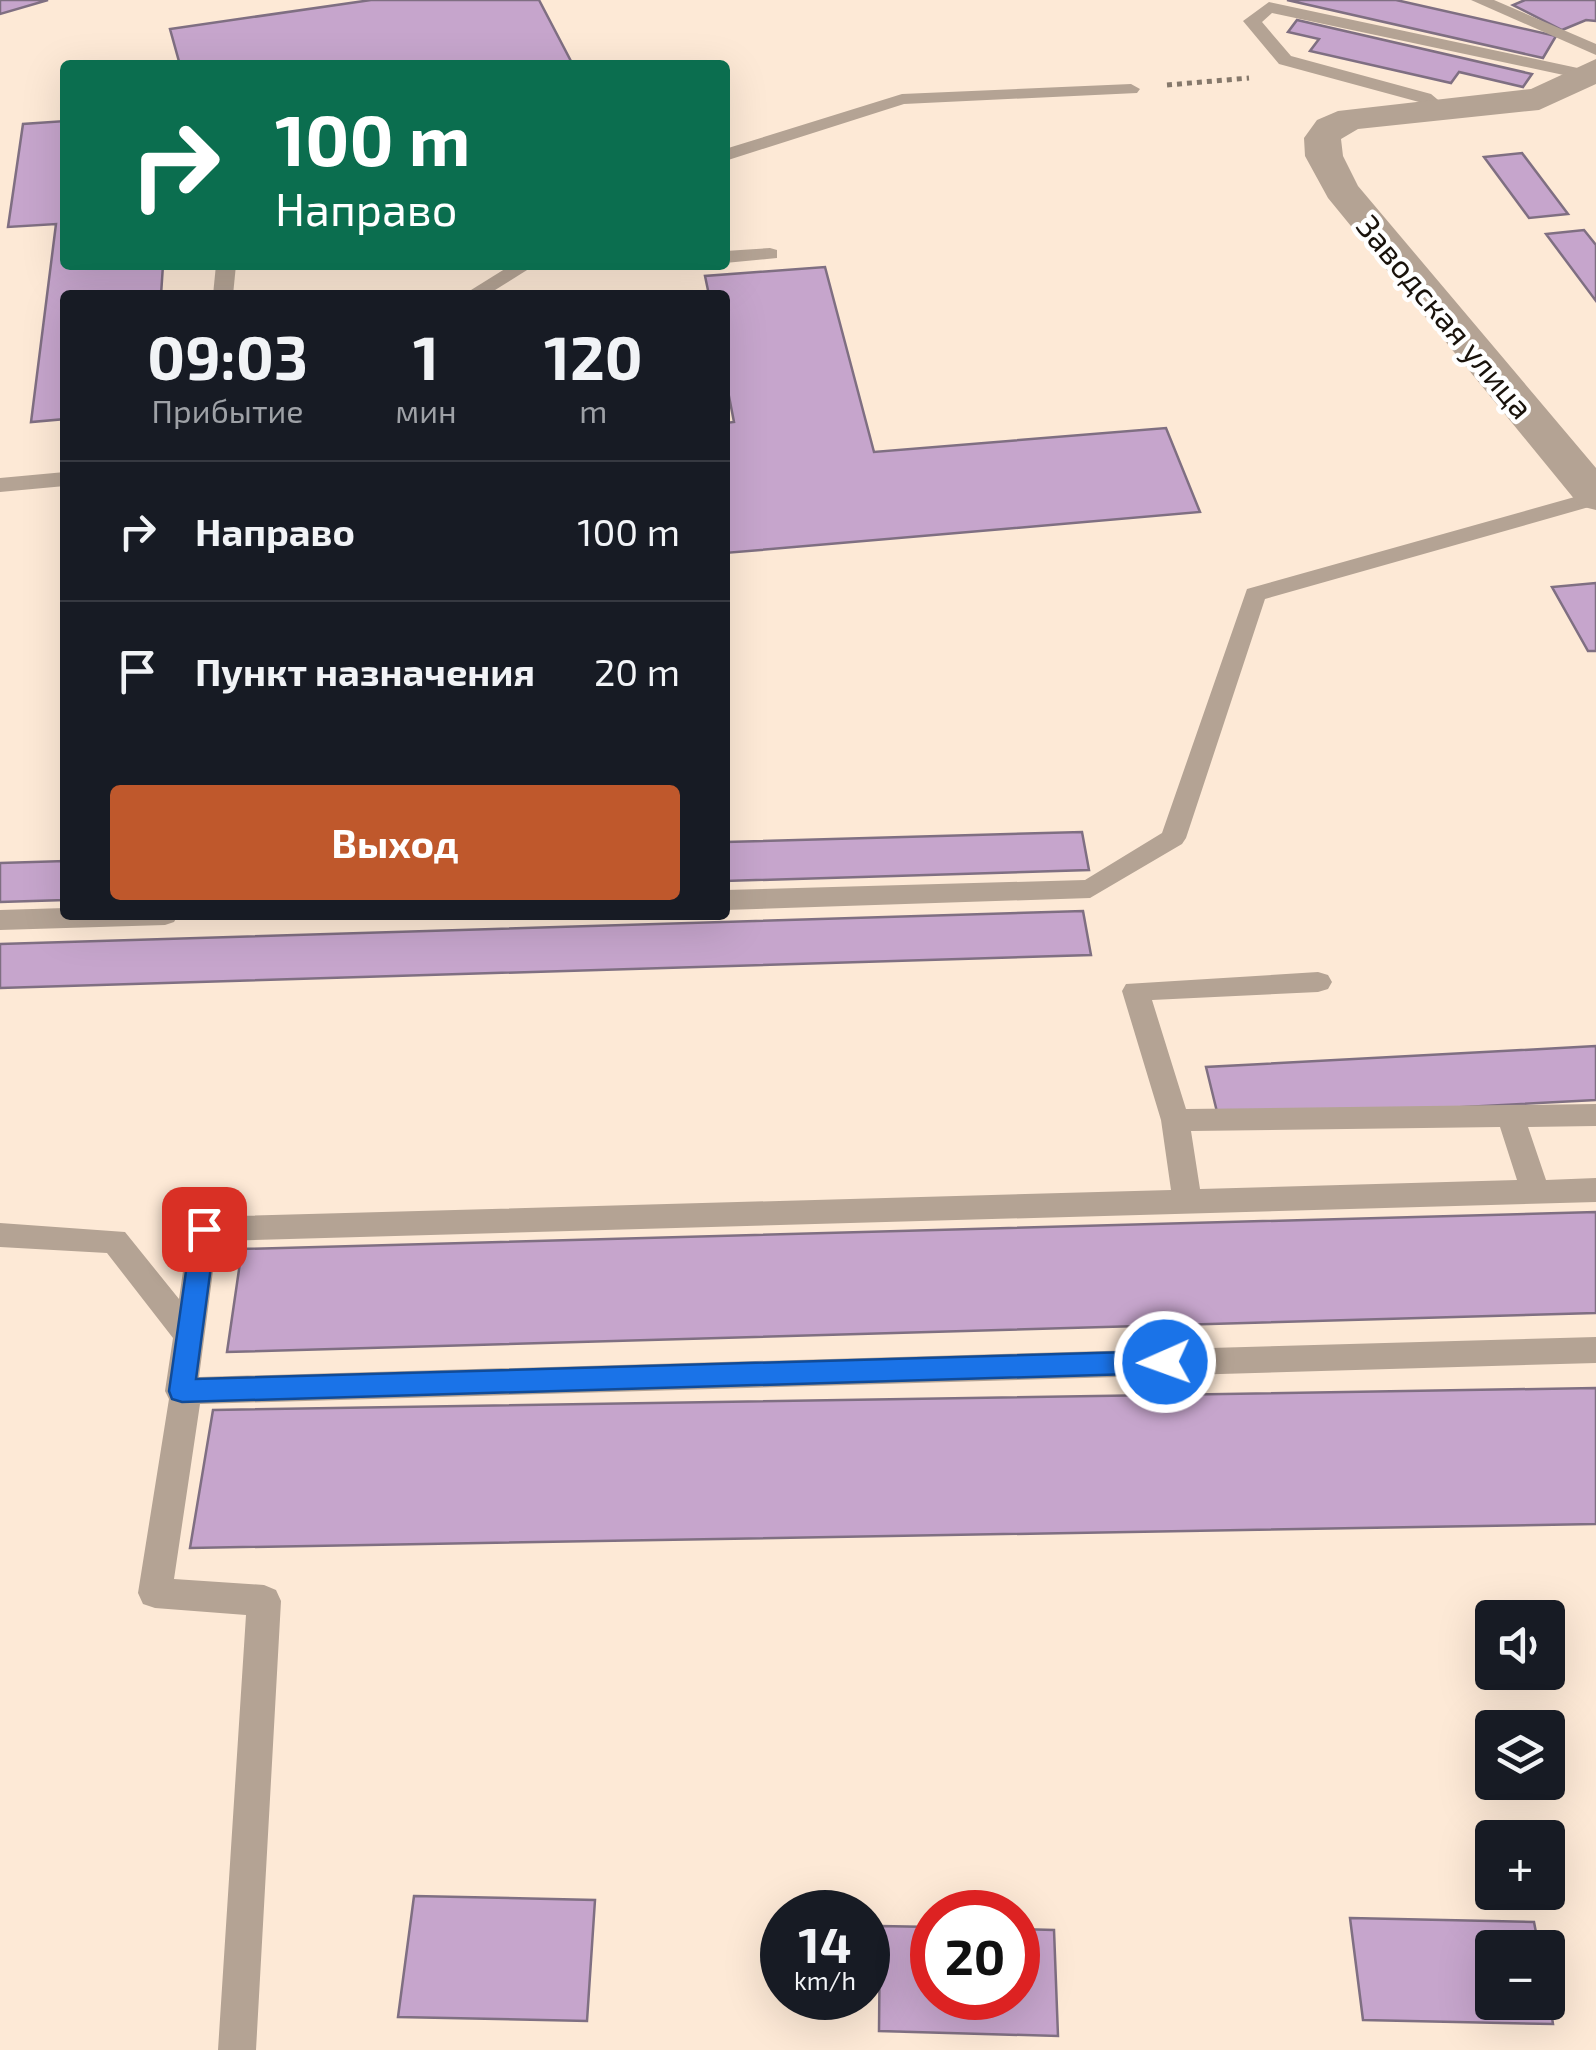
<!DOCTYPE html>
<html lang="ru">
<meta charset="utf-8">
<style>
body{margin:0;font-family:"Exo 2",sans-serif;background:#20242c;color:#f1f3f6;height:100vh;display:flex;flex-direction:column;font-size:38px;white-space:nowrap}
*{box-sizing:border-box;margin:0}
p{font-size:32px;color:#9ea1a6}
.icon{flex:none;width:55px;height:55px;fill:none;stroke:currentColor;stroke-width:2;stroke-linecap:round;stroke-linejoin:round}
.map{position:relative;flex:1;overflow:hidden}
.details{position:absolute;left:60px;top:290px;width:670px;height:630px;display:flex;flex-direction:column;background:#171b24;border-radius:10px;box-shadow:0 10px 40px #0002}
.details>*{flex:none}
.top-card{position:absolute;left:60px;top:60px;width:670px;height:210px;border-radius:10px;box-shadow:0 10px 40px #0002;background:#0b6e4f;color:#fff;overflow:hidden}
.tools{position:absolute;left:1475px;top:1600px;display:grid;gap:20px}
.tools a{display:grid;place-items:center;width:90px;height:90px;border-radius:10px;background:#171b24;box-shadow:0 10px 40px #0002;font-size:50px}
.speed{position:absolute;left:760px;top:1890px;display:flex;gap:20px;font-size:50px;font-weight:700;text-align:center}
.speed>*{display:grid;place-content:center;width:130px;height:130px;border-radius:50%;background:#171b24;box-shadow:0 10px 40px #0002;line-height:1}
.speed small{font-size:25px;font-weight:400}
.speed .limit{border:15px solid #d22;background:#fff;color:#111}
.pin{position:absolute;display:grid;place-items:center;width:85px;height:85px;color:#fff;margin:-42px;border-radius:20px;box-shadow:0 5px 15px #0006}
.me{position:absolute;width:110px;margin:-55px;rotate:268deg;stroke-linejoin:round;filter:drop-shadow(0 0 8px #0008)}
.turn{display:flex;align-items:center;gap:35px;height:210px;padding:0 50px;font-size:45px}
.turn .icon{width:130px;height:130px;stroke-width:2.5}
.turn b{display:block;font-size:70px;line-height:85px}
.eta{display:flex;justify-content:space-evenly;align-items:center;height:170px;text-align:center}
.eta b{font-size:60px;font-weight:700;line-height:70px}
.button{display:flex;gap:20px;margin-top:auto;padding:20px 50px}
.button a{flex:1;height:115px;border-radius:10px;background:#bf582c;color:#fff;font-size:40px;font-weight:700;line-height:115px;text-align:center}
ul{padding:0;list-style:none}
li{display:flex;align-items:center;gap:30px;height:140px;padding:0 50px;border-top:2px solid #363941}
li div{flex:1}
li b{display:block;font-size:38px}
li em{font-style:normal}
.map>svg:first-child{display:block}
</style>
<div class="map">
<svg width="1596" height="2050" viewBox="0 0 1596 2050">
<rect width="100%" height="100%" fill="#fde9d6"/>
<!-- building -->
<g fill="#c6a5cc" stroke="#7f6f82" stroke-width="2.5">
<path d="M0,0H48L0,14Z"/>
<path d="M371,0H539L573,65H180L170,29Z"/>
<path d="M1287,0H1396L1556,36L1543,58Z"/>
<path d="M1525,0H1596V21L1586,20L1562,30L1513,5Z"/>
<path d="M1297,20L1532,74L1523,87L1459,72L1451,83L1310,51L1319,39L1288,32Z"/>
<path d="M65,121V265H163L161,295H65V419L31,422L56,224L8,227L23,124Z"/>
<path d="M1522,153L1568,214L1529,218L1484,157Z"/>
<path d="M1584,230L1596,245V301L1546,234Z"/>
<path d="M825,267L874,452L1166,428L1200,512L725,553V423L734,422L725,376V295H709L705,276Z"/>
<path d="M1596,583V651H1588L1552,587Z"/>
<path d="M1082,832L1089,870L725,881V842Z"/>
<path d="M65,861V900L0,902V863Z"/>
<path d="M1083,911L1091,955L0,988V944Z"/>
<path d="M1596,1046V1100L1219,1120L1206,1067Z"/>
<path d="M1596,1212V1313L227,1352L242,1249Z"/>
<path d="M1596,1388V1524L190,1548L213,1410Z"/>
<path d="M414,1896L595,1900L587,2021L398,2017Z"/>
<path d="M1350,1918L1534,1922L1539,1948H1492V2002H1548V1992L1553,2024L1363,2020Z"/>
<path d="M880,1926L932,1927V1998H1018V1929L1054,1930L1058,2036L879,2031Z"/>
</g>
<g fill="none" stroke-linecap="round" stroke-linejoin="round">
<!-- path -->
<path stroke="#85786b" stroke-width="5" stroke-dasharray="5 5" stroke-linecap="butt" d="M1167,85L1249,78"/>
<!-- service -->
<g fill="#b4a394" fill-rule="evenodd">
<path d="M1471,0H1494L1596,44V55Z"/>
<path d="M1269,2L1587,70L1596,75L1587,80L1272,13L1262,22L1291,56L1431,94L1449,109L1440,114L1419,102L1279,64L1243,21Z"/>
<path d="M1131,84L1140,89L1137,93L904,104L725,161V149L902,94Z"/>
<path d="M770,248L777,250V258L725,263V251Z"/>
<path d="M216,265H236L233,295H213Z"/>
<path d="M511,265H535L487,295H463Z"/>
<path d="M65,472V486L0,492V478Z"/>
<path d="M1596,491V505L1265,599L1186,838L1182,844L1090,898L725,910V890L1085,880L1162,833L1247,589Z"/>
<path d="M65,908V915H178L174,922L165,925L0,930V910Z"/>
<path d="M1318,972L1328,975L1332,982L1328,989L1318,992L1152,1000L1186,1109L1596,1104V1126L1528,1127L1546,1180L1596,1178V1202L217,1241L199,1377L1596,1337V1363L200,1404L174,1579L264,1585L276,1590L281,1601L256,2050H218L246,1615L155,1608L143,1604L138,1593L169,1399L165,1391L173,1338L107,1253L0,1247V1223L125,1232L179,1299L189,1229L194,1220L204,1217L1171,1190L1161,1120L1122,991L1126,984ZM1500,1127L1517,1180L1200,1189L1191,1131Z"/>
</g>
<!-- minor -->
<path fill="#b4a394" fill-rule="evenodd" d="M1596,59V84L1539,110L1358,129L1341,139L1343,156L1358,186L1596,468V510L1580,506L1328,198L1305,156L1304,138L1317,120L1338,111L1531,89Z"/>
</g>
<!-- route -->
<path fill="#1a73e8" stroke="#114b97" stroke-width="2.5" d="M204,1219L213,1222L216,1229L196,1379L1165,1351L1174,1354L1178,1362L1174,1370L1165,1373L182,1402L172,1399L169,1391L192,1229L195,1222Z"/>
<g text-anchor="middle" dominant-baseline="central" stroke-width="9" stroke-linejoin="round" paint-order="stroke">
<!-- far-street labels -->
<g font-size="32" fill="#19120b" stroke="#fff">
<text transform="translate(1446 316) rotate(50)">Заводская улица</text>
</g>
</g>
</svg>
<div class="tools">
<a><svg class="icon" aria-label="sound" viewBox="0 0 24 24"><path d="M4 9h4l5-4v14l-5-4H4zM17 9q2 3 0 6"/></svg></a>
<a><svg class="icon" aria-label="layers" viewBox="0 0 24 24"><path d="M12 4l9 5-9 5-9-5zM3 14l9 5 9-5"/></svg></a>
<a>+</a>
<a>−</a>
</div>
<div class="speed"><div>14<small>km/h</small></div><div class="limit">20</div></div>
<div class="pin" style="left:204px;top:1229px;background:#d93025"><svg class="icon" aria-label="arrive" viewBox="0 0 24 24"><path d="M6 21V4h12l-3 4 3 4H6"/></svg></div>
<svg class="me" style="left:1165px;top:1362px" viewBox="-20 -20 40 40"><circle r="17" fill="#1a73e8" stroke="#fff" stroke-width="3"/><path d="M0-11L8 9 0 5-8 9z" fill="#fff"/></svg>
<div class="top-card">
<div class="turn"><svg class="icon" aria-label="right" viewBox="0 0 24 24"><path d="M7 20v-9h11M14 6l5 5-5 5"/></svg><div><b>100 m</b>Направо</div></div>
</div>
<section class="details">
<div class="eta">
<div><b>09:03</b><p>Прибытие</p></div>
<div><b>1</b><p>мин</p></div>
<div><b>120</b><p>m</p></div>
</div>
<ul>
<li><svg class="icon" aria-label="right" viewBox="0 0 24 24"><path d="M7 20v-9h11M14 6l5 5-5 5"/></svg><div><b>Направо</b></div><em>100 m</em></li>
<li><svg class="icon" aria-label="arrive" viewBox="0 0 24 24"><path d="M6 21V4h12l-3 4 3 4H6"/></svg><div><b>Пункт назначения</b></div><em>20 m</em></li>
</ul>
<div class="button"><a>Выход</a></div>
</section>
</div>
